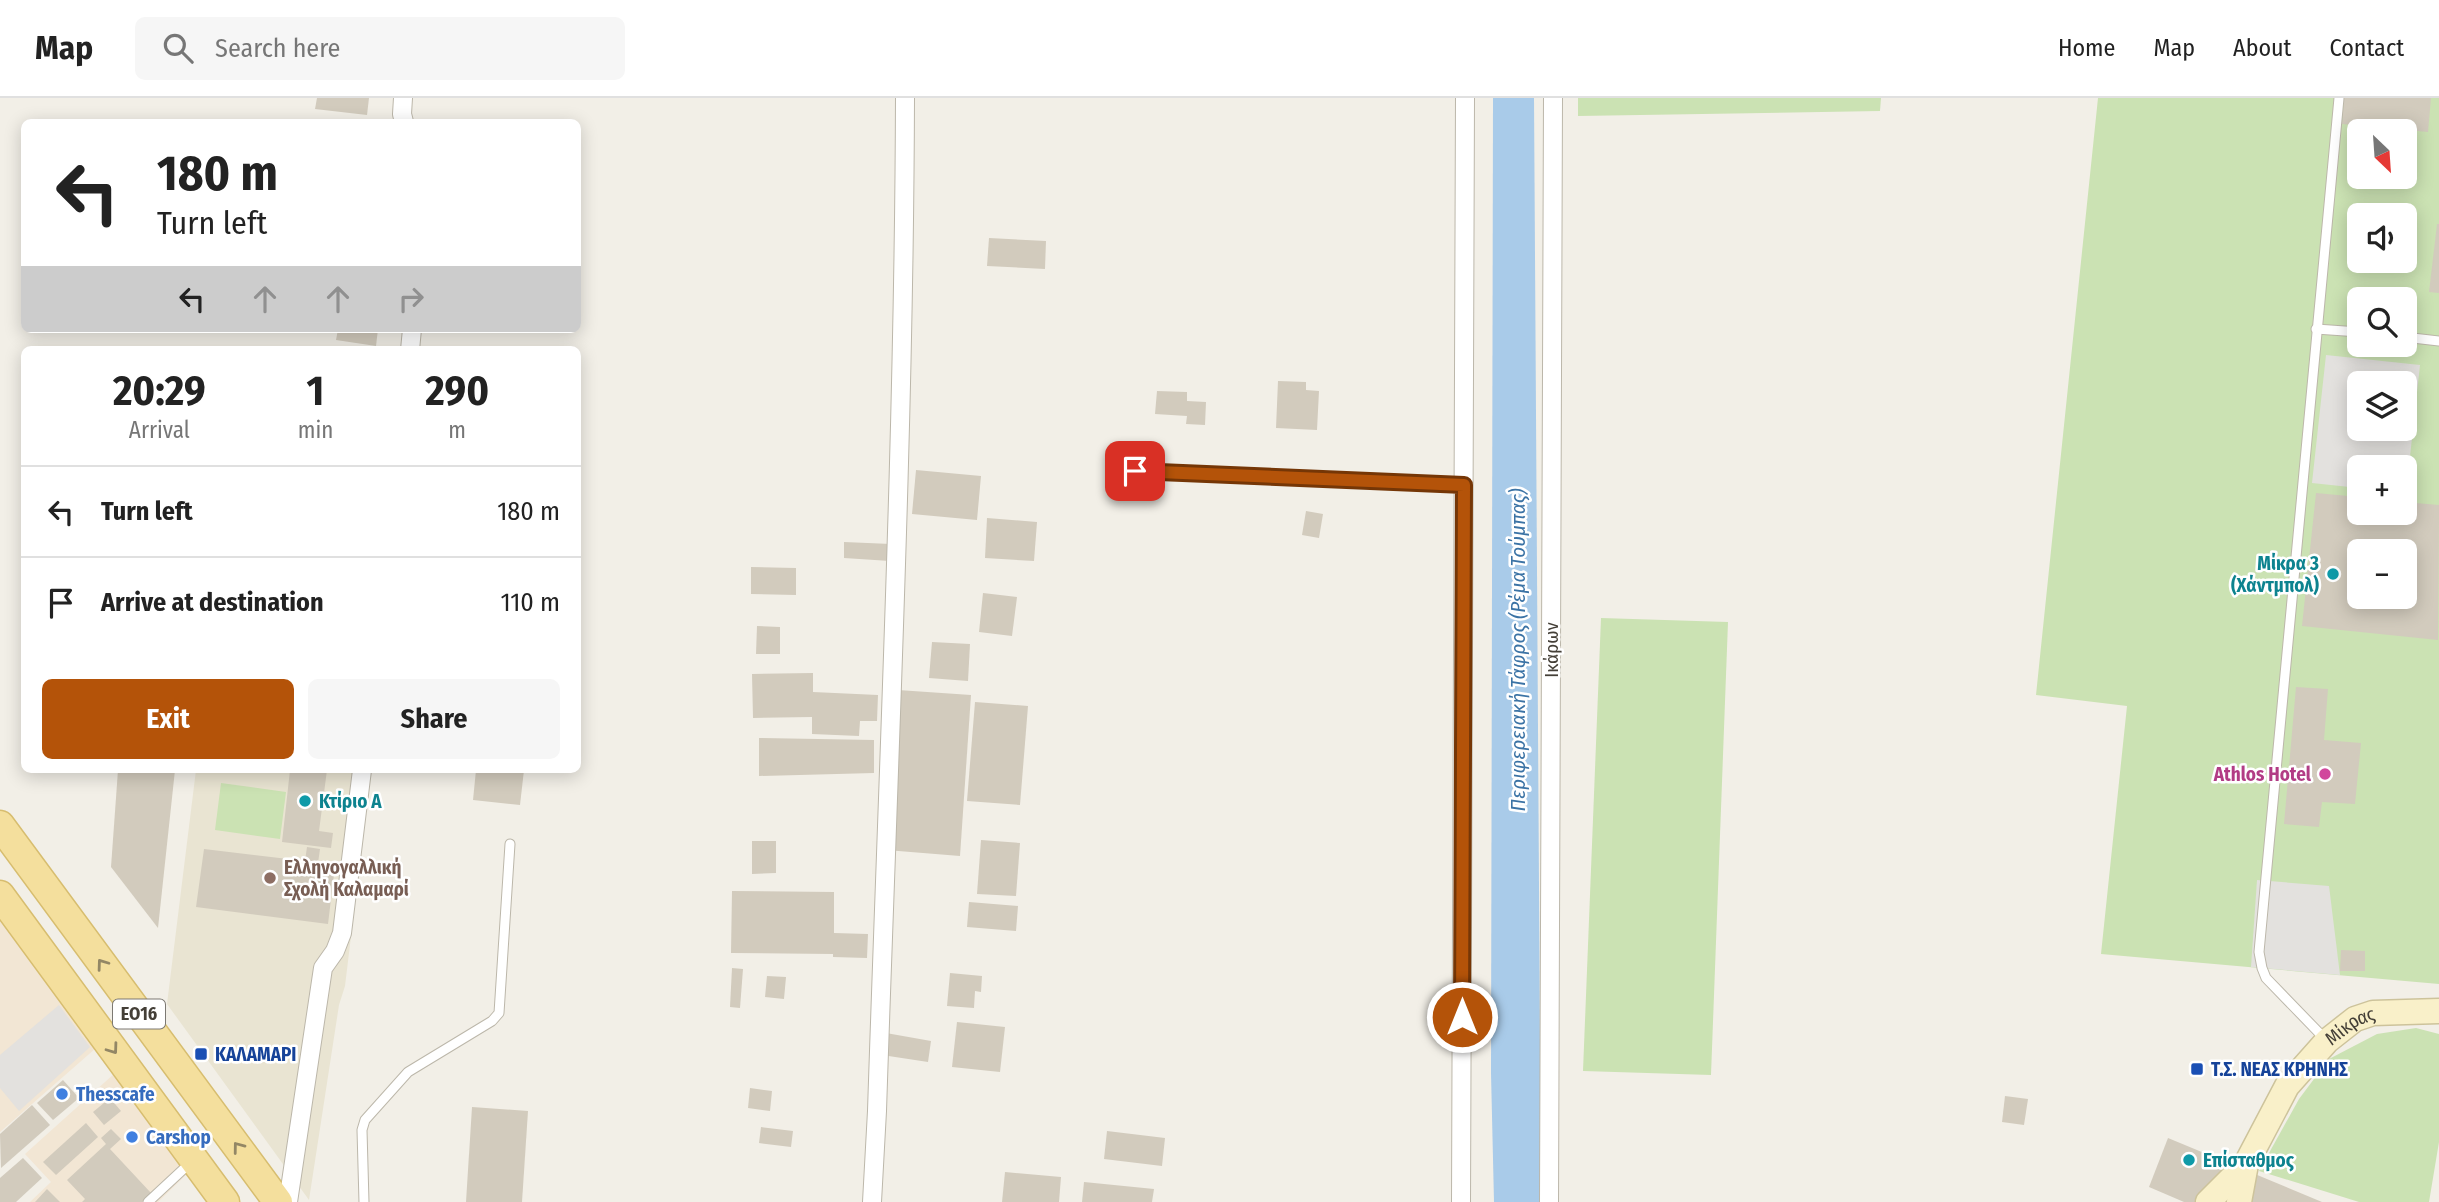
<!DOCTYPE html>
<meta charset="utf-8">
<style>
body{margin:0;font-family:"Fira Sans Condensed",sans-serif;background:#f6f6f6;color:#222;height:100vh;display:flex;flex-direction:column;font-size:26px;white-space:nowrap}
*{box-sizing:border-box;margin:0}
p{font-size:23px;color:#767676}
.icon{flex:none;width:38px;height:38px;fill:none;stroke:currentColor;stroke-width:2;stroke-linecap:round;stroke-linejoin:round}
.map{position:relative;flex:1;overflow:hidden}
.panel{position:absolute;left:21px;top:248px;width:560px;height:427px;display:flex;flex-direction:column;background:#fff;border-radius:10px;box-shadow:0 4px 18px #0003}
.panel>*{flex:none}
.hud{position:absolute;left:21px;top:21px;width:560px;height:214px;border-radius:10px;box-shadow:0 4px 18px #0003;background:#fff;color:#222;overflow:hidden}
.needle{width:46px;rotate:155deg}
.tools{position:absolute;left:2347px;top:21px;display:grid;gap:14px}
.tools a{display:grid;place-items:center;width:70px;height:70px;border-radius:10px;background:#fff;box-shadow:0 4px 18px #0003;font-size:35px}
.pin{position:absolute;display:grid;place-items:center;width:60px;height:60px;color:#fff;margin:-30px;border-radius:14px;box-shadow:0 4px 10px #0006}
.me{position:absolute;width:77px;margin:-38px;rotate:0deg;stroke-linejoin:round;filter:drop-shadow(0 0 5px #0008)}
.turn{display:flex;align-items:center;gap:24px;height:147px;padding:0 21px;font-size:32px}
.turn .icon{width:91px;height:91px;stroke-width:2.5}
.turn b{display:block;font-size:49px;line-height:60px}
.lanes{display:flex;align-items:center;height:66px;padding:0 21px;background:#0003;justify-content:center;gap:35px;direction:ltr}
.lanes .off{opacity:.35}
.eta{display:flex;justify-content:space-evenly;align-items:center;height:119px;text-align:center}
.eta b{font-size:42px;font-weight:700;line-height:49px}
.action{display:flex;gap:14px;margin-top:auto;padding:14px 21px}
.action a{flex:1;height:80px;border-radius:10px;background:#b45309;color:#fff;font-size:28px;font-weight:700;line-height:80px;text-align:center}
.action a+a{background:#f6f6f6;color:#222}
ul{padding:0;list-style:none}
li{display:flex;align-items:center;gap:21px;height:91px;padding:0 21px;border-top:2px solid #e0e0e0}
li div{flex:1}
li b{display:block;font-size:26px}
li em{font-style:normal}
header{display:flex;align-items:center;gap:42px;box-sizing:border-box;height:98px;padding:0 35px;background:#fff;border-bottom:2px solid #e0e0e0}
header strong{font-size:33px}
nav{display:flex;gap:38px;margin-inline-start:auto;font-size:24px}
.search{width:490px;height:63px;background:#f6f6f6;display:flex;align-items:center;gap:18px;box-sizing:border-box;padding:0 24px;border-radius:10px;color:#767676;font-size:26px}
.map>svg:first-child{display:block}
</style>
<header>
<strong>Map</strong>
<div class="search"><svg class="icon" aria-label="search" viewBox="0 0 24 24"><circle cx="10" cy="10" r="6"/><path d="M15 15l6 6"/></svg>Search here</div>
<nav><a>Home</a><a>Map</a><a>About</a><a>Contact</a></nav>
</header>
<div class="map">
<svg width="2439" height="1104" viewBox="0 0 2439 1104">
<rect width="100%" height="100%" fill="#f2efe7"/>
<!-- commercial -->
<g fill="#f2e6d4">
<path d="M0,821L96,950L0,1034Z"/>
<path d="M115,975L189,1074L158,1104H30L51,1084L25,1056Z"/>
</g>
<!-- education -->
<path fill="#e9e4d2" d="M196,672H371L345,888L339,907L309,1102L167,906Z"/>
<!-- green -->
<g fill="#cbe2b3" fill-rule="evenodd">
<path d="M1578,0H1881L1880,13L1578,18Z"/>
<path d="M2098,0H2439V886L2101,856L2127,608L2036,597ZM2359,33H2404V79H2359ZM2359,117H2404V163H2359ZM2359,201H2404V247H2359ZM2359,285H2404V331H2359ZM2359,369H2404V415H2359ZM2359,453H2404V499H2359Z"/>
<path d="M1601,520L1728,524L1711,977L1583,973Z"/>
<path d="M221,685L286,694L280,741L215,732Z"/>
<path d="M2416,930L2439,936V1044L2429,1104H2359L2259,1073L2299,1001L2329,961L2377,936Z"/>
</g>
<!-- parking -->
<g fill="#e3e1de" fill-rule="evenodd">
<path d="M2326,257L2420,267L2406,395L2404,369H2359V390L2312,385ZM2359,285H2404V331H2359Z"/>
<path d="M2257,782L2329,788L2340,877L2251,869Z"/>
<path d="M59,907L90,949L19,1013L0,990V957Z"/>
</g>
<!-- water -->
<path fill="#a9cbe9" d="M1493,0H1534L1541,1104H1494L1491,975Z"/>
<!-- building -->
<g fill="#d2cbbd" fill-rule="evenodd">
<path d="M317,0H369L367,17L315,11Z"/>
<path d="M2344,0H2431L2428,34L2342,26Z"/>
<path d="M2437,126H2439V195L2429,194Z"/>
<path d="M989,140L1046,143L1045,171L987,168Z"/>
<path d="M338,231H378L376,248L336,242Z"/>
<path d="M1278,283L1306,284V292L1319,293L1317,332L1276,330Z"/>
<path d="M1157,293L1187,294V303L1206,304L1205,327L1186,326L1187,318L1155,316Z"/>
<path d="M916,372L981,378L977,422L912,416Z"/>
<path d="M2316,395L2359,399V415H2404V404L2439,407L2438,542L2302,528ZM2359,453H2404V499H2359Z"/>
<path d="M1306,413L1323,416L1319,440L1302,437Z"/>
<path d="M987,420L1037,424L1034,463L985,460Z"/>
<path d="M844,444L891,446L890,463L844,460Z"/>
<path d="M751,469L796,470V497L751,496Z"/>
<path d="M983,495L1017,499L1012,538L979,534Z"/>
<path d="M757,528L780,529V556H756Z"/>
<path d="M932,544L970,546L968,583L929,580Z"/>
<path d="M813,575V594L878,597L877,623H860L859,638L812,636V619L753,620L752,576Z"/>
<path d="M2296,589L2328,591L2324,642L2361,645L2355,706L2322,704L2319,729L2284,726Z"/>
<path d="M898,592L971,597L960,758L886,752Z"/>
<path d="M975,604L1028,608L1020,707L967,703Z"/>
<path d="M759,640L874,642V675L759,678Z"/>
<path d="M118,672H175L158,830L111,769Z"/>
<path d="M290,672H327L319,733L333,735L331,750L282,744Z"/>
<path d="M476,672H524L520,707L473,702Z"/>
<path d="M981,742L1020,745L1016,798L977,796Z"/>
<path d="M752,743H776V775L752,776Z"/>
<path d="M307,749L320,751L318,765L335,768L328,826L196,809L204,751L305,763Z"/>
<path d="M732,793L834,794V835L868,836L867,860L833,859V856L731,855Z"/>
<path d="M969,804L1018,808L1016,833L967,829Z"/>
<path d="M2341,852L2365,853V873H2340Z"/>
<path d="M732,870L743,871L740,910L730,909Z"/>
<path d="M950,875L982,878L981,894L975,893L974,910L947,908Z"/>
<path d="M767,878L786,879L784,901L765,899Z"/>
<path d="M957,924L1005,929L1000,974L952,969Z"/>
<path d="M886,935L931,943L928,964L882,957Z"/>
<path d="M63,982L79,1000L53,1022L37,1005Z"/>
<path d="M750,990L772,993L770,1013L748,1010Z"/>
<path d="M2005,998L2028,1001L2024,1027L2002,1024Z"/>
<path d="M110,1000L121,1013L104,1027L93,1014Z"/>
<path d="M32,1007L50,1027L1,1070L0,1036Z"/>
<path d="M472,1009L528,1013L522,1104H466Z"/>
<path d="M86,1025L98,1039L56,1077L43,1064Z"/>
<path d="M761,1029L793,1033L791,1049L759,1045Z"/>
<path d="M111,1031L121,1041L110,1051L151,1095L142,1104H82L85,1101L67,1082L106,1046L101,1040Z"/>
<path d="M1107,1033L1165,1040L1162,1068L1104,1061Z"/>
<path d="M2168,1040L2322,1104H2184L2149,1089Z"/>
<path d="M23,1060L42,1080L16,1104H0V1080Z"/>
<path d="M1005,1074L1061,1079L1059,1104H1002Z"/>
<path d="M1084,1084L1154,1091L1152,1104H1082Z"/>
<path d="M47,1091L60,1104H35Z"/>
</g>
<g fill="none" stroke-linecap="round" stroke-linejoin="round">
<!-- lane casing -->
<g stroke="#bcb7aa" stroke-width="11">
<g id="lane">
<path d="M2316,231L2359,234"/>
<path d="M2404,239L2439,243"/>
<path d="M1135,373L1464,387"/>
<path d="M2326,942L2266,880L2262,870L2259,854L2339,0"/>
<path d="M148,1104L190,1065"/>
<path d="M364,1104L362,1032L365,1022L408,974L492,923L499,915L510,746"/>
</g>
</g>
<!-- street casing -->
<g stroke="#bcb7aa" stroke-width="20">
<g id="street">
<path d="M403,0L402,16L404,24"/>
<path d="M410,252L412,231"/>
<path d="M288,1104L323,870L335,853L342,835L362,672"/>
<path d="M872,1104L877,1013C888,675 904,338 905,0"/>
<path d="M1461,1104L1465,0"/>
<path d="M1549,1104L1553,0"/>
</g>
</g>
<!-- secondary casing -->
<g stroke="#cdc39b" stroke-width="27">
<g id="secondary">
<path d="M2208,1104L2246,1066"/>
<path id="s1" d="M2239,1104L2246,1066L2287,988L2327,943L2355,921L2373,915L2439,913"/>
</g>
</g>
<!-- primary casing -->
<g stroke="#d7bd6f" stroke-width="31">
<g id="primary">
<path d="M0,727L278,1104"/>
<path d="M0,797L225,1104"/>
</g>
</g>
<!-- lane -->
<use href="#lane" stroke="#fff" stroke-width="9"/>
<!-- street -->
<use href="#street" stroke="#fff" stroke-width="18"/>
<!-- secondary -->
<use href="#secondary" stroke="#f9f0c9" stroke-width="24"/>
<!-- primary -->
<use href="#primary" stroke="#f4df9d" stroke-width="28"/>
</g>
<!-- one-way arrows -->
<defs><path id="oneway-chevron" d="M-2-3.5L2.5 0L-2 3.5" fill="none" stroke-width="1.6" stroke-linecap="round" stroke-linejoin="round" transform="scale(1.75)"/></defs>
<g stroke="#938765">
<use href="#oneway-chevron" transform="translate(102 866) rotate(-126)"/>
<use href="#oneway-chevron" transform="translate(113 951) rotate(54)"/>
<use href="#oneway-chevron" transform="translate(238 1049) rotate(-127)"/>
</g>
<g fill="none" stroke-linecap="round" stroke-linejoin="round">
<!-- route casing -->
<g stroke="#753606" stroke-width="18">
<path id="route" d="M1135,373L1464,387L1462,919"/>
</g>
<!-- route -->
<use href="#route" stroke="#b45309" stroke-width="12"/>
</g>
<!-- markers -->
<g fill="#0f9aa8" stroke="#fff" stroke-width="2.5">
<circle cx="2333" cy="476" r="7"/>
<circle cx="305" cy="703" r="7"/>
<circle cx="2189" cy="1062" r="7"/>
</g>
<circle fill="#d1479c" stroke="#fff" stroke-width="2.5" cx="2325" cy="676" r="7"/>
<circle fill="#8d6e63" stroke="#fff" stroke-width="2.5" cx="270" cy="780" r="7"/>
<g fill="#1a4fb4" stroke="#fff" stroke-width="2.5">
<rect x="194" y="949" width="14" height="14" rx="3.5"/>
<rect x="2190" y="964" width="14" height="14" rx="3.5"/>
</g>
<g fill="#3f7fe0" stroke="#fff" stroke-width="2.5">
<circle cx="62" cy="996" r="7"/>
<circle cx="132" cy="1039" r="7"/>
</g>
<g text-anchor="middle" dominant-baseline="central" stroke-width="5" stroke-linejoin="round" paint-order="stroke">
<!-- shield labels -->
<rect fill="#fff" stroke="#7c7973" stroke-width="2" x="113" y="901.5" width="52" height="29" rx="5"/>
<g font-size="18" font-weight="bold" fill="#443f37">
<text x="139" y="916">ΕΟ16</text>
</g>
<!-- culture labels -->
<g font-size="19" font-weight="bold" fill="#0d838f" stroke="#fff" text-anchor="start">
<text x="2319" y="465" text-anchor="end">Μίκρα 3<tspan x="2319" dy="22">(Χάντμπολ)</tspan></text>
<text x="319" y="703">Κτίριο Α</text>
<text x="2203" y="1062">Επίσταθμος</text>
</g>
<!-- street labels -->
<g font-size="19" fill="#443f37" stroke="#fff">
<text transform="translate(1551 552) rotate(-90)">Ικάρων</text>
<text stroke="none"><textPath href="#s1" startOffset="215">Μίκρας</textPath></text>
</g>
<!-- hotel labels -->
<g font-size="19" font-weight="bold" fill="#b23c85" stroke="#fff" text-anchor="end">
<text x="2311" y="676">Athlos Hotel</text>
</g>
<!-- education labels -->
<g font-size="19" font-weight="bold" fill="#785e54" stroke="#fff" text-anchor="start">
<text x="284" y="769">Ελληνογαλλική<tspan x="284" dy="22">Σχολή Καλαμαρί</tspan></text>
</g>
<!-- transit labels -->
<g font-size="19" font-weight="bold" fill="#164399" stroke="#fff" text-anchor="start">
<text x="215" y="956">ΚΑΛΑΜΑΡΙ</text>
<text x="2211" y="971">Τ.Σ. ΝΕΑΣ ΚΡΗΝΗΣ</text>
</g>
<!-- shop labels -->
<g font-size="19" font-weight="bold" fill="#366cbe" stroke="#fff" text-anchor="start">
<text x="76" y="996">Thesscafe</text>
<text x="146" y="1039">Carshop</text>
</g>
<!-- water labels -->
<g font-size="21" font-style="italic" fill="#3b73a5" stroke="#fff">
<text transform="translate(1518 552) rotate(-90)">Περιφερειακή Τάφρος (Ρέμα Τούμπας)</text>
</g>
</g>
</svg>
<div class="tools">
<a><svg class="needle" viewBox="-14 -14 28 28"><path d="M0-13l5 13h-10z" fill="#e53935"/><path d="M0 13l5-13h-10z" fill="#767676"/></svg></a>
<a><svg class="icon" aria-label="sound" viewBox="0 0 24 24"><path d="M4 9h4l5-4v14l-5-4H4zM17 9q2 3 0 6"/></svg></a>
<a><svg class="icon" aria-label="search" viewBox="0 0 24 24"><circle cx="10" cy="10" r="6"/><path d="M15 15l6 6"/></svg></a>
<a><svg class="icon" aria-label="layers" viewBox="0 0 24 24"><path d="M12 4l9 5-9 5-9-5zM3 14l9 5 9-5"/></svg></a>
<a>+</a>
<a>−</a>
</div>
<div class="pin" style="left:1135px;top:373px;background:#d93025"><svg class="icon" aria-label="arrive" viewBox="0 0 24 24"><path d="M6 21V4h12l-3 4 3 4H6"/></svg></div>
<svg class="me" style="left:1462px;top:919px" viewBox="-20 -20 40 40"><circle r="17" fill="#b45309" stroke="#fff" stroke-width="3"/><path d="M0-11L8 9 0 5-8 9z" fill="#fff"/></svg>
<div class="hud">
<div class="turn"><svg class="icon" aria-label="left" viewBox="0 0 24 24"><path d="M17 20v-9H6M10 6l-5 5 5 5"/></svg><div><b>180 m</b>Turn left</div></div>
<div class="lanes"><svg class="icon" aria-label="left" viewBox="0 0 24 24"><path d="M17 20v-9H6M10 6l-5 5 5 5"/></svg><svg class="icon off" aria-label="ahead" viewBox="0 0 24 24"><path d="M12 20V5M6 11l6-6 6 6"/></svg><svg class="icon off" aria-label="ahead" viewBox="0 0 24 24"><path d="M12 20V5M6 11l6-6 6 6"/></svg><svg class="icon off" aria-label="right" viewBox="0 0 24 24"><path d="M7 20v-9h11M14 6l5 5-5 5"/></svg></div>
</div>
<section class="panel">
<div class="eta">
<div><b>20:29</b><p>Arrival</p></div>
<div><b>1</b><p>min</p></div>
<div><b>290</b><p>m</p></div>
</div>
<ul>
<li><svg class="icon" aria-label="left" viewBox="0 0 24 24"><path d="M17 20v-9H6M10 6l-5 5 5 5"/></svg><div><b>Turn left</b></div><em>180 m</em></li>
<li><svg class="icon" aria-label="arrive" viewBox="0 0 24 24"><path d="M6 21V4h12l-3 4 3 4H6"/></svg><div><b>Arrive at destination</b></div><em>110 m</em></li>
</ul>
<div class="action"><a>Exit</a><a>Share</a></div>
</section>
</div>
